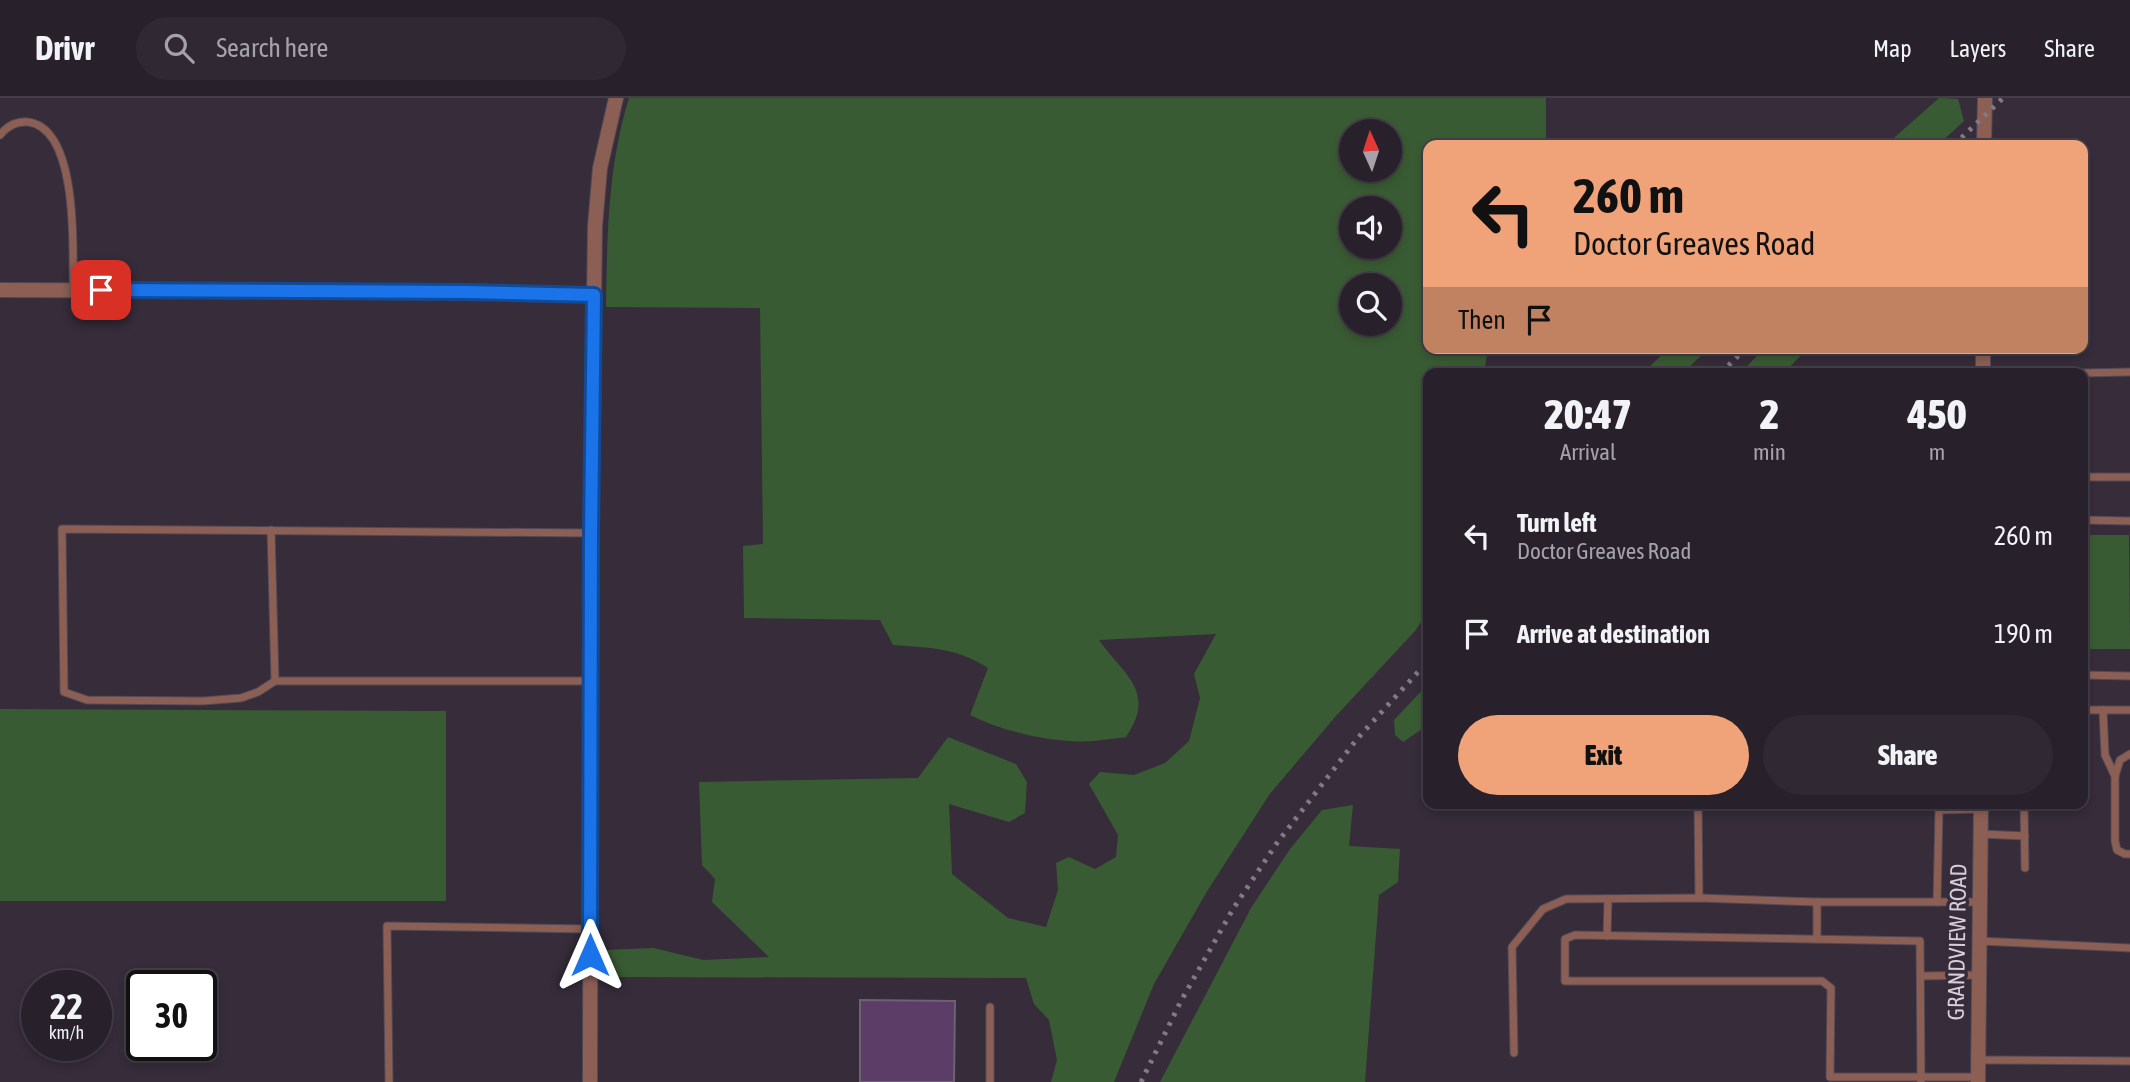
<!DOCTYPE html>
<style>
body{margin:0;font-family:"Asap Condensed",sans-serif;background:#302934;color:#f1f3f6;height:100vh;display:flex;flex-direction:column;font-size:26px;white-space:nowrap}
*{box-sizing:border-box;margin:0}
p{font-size:23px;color:#a5a3a9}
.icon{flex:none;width:38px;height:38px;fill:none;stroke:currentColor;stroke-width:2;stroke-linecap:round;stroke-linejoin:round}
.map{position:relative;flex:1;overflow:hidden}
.details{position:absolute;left:1423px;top:270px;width:665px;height:441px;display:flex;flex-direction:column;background:#28212c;border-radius:14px;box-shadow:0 4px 10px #0003,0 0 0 2px #443e48}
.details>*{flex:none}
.hud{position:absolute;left:1423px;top:42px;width:665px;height:214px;border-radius:14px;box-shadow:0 4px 10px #0003,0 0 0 2px #443e48;background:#f0a378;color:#111;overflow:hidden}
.needle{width:46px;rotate:357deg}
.tools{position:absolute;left:1339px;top:21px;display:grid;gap:14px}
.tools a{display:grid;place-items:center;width:63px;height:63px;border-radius:50%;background:#28212c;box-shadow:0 4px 10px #0003,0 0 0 2px #443e48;font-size:35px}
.speed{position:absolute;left:21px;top:872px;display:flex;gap:14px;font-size:35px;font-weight:700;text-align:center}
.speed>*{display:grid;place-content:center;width:91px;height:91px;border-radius:50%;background:#28212c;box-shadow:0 4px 10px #0003,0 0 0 2px #443e48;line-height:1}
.speed small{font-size:18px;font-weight:400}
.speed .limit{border:4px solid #111;border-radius:10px;background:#fff;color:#111}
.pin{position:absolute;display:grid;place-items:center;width:60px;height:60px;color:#fff;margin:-30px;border-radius:14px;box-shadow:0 4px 10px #0006}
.me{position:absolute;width:77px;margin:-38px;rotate:0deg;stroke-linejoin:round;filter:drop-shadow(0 0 5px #0008)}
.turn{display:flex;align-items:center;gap:24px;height:147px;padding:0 35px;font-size:32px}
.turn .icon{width:91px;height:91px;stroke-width:2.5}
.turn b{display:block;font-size:49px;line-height:60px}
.then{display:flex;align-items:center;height:66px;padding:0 35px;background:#0003;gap:14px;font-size:26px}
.eta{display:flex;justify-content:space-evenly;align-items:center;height:119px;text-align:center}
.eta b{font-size:42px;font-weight:800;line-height:49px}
.primary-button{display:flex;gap:14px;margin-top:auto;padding:14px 35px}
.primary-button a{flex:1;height:80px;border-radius:42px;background:#f0a378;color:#111;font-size:28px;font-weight:800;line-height:80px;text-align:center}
.primary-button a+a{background:#302934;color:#f1f3f6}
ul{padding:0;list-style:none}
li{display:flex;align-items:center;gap:21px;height:98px;padding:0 35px}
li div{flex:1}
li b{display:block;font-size:26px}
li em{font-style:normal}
header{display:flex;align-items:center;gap:42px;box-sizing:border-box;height:98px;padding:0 35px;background:#28212c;border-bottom:2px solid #443e48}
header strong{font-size:33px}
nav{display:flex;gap:38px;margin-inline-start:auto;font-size:24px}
.search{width:490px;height:63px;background:#302934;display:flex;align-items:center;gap:18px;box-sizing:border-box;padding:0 24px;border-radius:38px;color:#a5a3a9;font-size:26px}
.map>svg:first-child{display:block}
</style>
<header>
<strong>Drivr</strong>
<div class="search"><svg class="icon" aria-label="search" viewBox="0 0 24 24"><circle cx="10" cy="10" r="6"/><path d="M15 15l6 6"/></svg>Search here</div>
<nav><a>Map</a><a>Layers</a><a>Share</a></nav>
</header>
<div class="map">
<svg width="2130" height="984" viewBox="0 0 2130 984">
<rect width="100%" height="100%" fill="#362c3a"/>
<!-- green -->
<g fill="#395b33" fill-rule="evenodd">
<path d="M629,0H1546V47H1428V250H1488L1484,275H1428V514L1415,533L1335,619L1269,697L1206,795L1154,886L1114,984H1051L1057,962L1049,922L1034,906L1026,880L605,879L606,852L654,850L703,862L769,859L712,804L715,781L702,767L699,684L918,680L948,639L1016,666L1027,684L1025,715L1009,724L949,706L952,776L1008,820L1046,829L1058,792L1056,765L1069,759L1095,771L1116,759L1118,737L1089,686L1100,674L1134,677L1165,665L1189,643L1200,600L1194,576L1216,536L1099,542C1124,577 1157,594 1126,639C1116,640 1105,642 1094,643C1055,646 1004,634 970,617L988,570C955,549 930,550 893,547L880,522L744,520L743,448L763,446L760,210L606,209C607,139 608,67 629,0ZM1390,33V72H1351V33ZM1390,110V149H1351V110ZM1390,187V226H1351V187Z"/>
<path d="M1939,0L1958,1L1964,23L1938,47H1886Z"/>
<path d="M1669,250H1709L1683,275H1643Z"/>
<path d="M1765,250H1808L1784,275H1740Z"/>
<path d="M2083,437H2129L2130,551H2083Z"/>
<path d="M1428,586V627L1403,644L1395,637L1394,622Z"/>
<path d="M0,611L446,613V803H0Z"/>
<path d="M1353,707L1349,748L1400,751L1398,784L1379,797L1365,984H1160L1251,810L1290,751L1322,712Z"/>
</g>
<!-- building -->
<path fill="#5c3d67" stroke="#6d6271" stroke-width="2" d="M860,902L955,903L954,984H860Z"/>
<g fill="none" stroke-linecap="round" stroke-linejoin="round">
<!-- service casing -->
<g stroke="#534956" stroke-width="9">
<g id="service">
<path d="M0,37C7,28 16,23 28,24C79,30 73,154 73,192"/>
<path d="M2082,275L2130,274"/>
<path d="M2082,379H2130"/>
<path d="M2082,422L2130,423"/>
<path d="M271,432L275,583H590"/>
<path d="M2082,577L2130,578"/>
<path d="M275,583L258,594L241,600L203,603L87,602L64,594L62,431L591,435"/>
<path d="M2082,612H2130"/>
<path d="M2103,612L2105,657L2115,678"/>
<path d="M2130,656L2120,662L2115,678V743L2117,752L2125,756H2130"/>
<path d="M1698,705L1699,800"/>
<path d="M1939,705V712L1981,711"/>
<path d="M2024,705L2025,770"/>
<path d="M1939,712L1937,804H1980"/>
<path d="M1981,736L2025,738"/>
<path d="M1607,838L1608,801"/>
<path d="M1817,841V804"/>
<path d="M1979,843L2130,850"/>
<path d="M1921,878L1979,877"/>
<path d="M1514,955L1512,849L1543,811L1566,801L1699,800L1817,804H1937"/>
<path d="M1979,962L2130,963"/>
<path d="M389,984L387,828L589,831"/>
<path d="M990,984V909"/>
<path d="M1921,984V979L1920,843L1575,837L1565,841V883H1822L1831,890L1830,979H1978"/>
</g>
</g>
<!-- minor casing -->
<g stroke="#534956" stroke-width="16">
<g id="minor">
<path d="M0,192L466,194L594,197"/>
<path d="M590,984L591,435L595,128L600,70L616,0"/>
</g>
</g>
<!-- tertiary casing -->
<g stroke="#534956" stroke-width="16">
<g id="tertiary">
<path d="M1984,47L1985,0"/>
<path d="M1983,275V250"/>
<path d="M1978,984L1981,705"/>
</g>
</g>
<!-- service -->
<use href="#service" stroke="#8c5f55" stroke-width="7"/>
<!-- minor -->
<use href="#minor" stroke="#8c5f55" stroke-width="14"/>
<!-- tertiary -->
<use href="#tertiary" stroke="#8c5f55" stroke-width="14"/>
<!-- rail -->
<g stroke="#827a86" stroke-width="5" stroke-dasharray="3.5 7" stroke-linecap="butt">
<path d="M1954,47L2003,0"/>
<path d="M1721,275L1746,250"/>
<path d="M1141,984L1181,903L1233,811L1277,745L1357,641L1428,563"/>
</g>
</g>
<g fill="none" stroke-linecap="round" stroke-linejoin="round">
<!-- route casing -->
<g stroke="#114b97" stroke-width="18">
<path id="route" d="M101,192L466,194L594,197L591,435L590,857"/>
</g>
<!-- route -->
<use href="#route" stroke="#1a73e8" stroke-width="12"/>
</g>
<g text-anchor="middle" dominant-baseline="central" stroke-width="7" stroke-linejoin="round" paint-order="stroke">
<!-- street labels -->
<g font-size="23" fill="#d5cfd8" stroke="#362c3a">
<text transform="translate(1957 844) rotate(-89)">GRANDVIEW ROAD</text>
</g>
</g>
</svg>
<div class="tools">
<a><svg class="needle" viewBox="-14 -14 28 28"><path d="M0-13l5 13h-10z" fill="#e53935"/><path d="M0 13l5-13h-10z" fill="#a5a3a9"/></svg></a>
<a><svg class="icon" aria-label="sound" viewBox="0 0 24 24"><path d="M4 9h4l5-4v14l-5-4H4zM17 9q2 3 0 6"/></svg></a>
<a><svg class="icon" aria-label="search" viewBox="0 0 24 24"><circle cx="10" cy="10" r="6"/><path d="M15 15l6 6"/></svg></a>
</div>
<div class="speed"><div>22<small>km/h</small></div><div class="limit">30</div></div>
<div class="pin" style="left:101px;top:192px;background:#d93025"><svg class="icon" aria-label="arrive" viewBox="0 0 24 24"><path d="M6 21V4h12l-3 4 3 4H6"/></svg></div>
<svg class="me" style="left:590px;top:857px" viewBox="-20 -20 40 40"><path d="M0-17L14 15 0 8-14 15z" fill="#1a73e8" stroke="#fff" stroke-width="4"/></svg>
<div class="hud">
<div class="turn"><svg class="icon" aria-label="left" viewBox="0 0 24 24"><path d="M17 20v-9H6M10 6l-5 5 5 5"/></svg><div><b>260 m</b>Doctor Greaves Road</div></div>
<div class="then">Then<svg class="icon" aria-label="arrive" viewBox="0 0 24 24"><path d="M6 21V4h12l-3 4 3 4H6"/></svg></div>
</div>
<section class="details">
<div class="eta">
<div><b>20:47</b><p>Arrival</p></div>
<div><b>2</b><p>min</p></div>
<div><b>450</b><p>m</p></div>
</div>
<ul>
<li><svg class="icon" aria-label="left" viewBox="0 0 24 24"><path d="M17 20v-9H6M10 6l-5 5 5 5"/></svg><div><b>Turn left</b><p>Doctor Greaves Road</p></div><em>260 m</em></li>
<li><svg class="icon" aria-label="arrive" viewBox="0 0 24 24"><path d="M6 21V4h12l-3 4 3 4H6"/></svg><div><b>Arrive at destination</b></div><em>190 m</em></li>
</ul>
<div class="primary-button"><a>Exit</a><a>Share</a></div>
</section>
</div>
